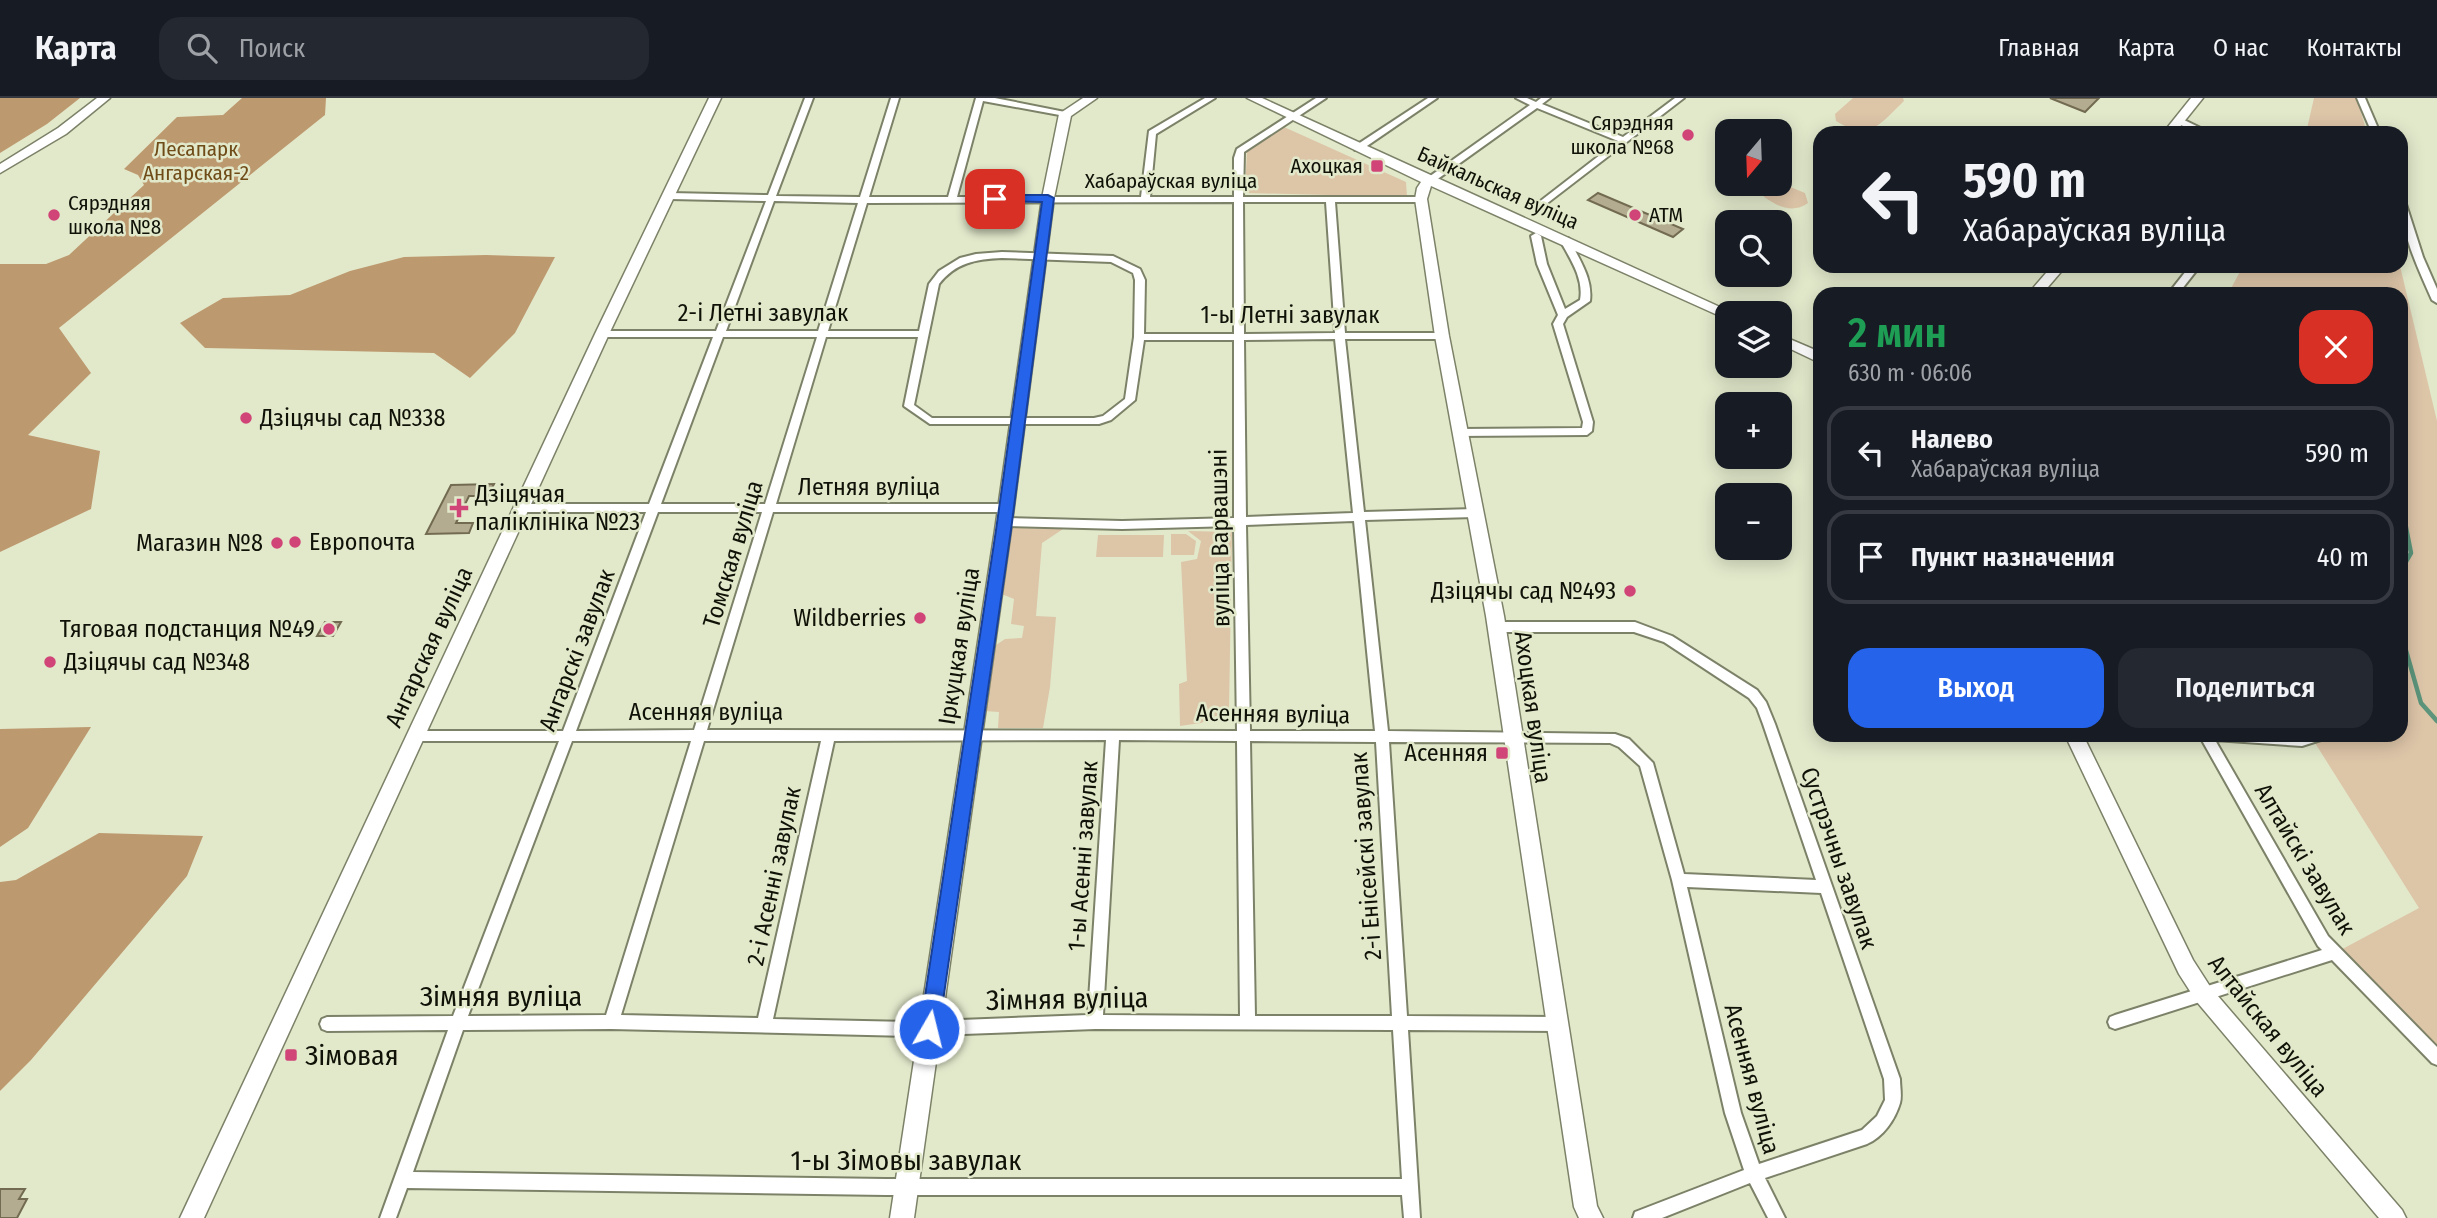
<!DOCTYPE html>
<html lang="ru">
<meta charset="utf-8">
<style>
body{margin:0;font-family:"Fira Sans Condensed",sans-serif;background:#242831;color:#f1f3f6;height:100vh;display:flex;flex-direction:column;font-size:26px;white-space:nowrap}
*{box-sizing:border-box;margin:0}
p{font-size:23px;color:#9ea1a6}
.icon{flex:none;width:38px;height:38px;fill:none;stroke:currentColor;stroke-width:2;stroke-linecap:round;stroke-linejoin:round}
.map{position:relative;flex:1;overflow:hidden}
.side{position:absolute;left:1813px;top:189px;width:595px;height:455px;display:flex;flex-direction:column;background:#171b24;border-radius:21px;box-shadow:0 4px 18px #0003}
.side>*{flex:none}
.hud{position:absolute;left:1813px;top:28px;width:595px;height:147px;border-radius:21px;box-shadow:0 4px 18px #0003;background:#171b24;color:#f1f3f6;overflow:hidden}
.needle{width:46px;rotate:199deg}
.fabs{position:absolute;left:1715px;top:21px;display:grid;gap:14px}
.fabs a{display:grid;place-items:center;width:77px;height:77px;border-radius:14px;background:#171b24;box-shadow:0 4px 18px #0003;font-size:35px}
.pin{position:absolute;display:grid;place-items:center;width:60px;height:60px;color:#fff;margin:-30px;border-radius:14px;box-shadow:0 4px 10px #0006}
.me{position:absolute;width:77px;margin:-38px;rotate:8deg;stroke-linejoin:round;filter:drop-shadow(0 0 5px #0008)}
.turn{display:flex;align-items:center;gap:24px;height:147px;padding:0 35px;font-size:32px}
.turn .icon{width:91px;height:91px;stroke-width:2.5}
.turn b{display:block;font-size:49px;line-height:60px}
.round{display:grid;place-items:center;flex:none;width:74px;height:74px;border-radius:21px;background:#242831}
.summary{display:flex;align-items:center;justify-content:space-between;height:119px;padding:0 35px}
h1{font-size:42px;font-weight:600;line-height:52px;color:#1e9e55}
.action{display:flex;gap:14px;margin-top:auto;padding:14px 35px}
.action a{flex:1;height:80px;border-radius:21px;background:#2563eb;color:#fff;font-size:28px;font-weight:600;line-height:80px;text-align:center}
.action a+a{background:#242831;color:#f1f3f6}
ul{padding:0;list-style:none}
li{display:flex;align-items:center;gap:21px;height:94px;margin:0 14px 10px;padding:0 21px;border:4px solid #363941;border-radius:21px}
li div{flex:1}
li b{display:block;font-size:26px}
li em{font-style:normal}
header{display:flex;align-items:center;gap:42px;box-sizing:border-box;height:98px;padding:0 35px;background:#171b24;border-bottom:2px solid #363941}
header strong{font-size:33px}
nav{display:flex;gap:38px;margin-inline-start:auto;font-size:24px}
.search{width:490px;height:63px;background:#242831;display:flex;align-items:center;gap:18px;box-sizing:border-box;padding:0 24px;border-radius:21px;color:#9ea1a6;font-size:26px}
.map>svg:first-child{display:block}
</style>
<header>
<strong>Карта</strong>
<div class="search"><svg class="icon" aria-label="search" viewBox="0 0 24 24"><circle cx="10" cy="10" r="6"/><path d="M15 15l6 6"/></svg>Поиск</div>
<nav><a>Главная</a><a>Карта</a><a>О нас</a><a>Контакты</a></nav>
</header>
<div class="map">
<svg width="2437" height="1120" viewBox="0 0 2437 1120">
<rect width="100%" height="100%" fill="#e2e9cb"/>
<!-- green -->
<g fill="#ddc5a8">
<path d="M1853,0H1903L1904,3C1880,26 1870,44 1836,23L1835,16Z"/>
<path d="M2314,0H2357L2367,35H2306Z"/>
<path d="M1284,29L1406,84L1407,99L1245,95L1247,52Z"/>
<path d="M1765,87L1788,88L1805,95L1808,105C1790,118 1771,105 1757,93V89Z"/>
<path d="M2243,168H2400L2437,323V961L2335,855L2419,810L2310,637H2401V196H2228Z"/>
<path d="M1012,430L1063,431L1042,445L1036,518L1056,519L1050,589L1043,630H998L999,614L984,613L990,551L1005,541L1022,540L1024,528L1011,526L1014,501L999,495Z"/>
<path d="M1188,433L1232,434L1229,612L1201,625L1180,628L1179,586L1187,583L1181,464L1197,461L1201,443Z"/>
<path d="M1171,436H1186L1196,443L1194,457H1171Z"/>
<path d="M1098,437H1164L1163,459H1096Z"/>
</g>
<!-- forest -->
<g fill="#bd996f">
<path d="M0,0H80L47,26L0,55Z"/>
<path d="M242,0H326L325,17L59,230L91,275L28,337L100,353L91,411L0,454V166H46L69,157L144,87L138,77L124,71L177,19L223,17Z"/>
<path d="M486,157L555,159L515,235L470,280L434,255L205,250L180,225L223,200L290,197L350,173L404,159Z"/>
<path d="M91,629L28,730L0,749V631Z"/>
<path d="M99,735L203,738L187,778L31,962L0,993V784L16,782Z"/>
</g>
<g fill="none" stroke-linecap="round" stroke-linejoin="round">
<!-- stream -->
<g stroke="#5c957b" stroke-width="4.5">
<path d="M2401,404L2411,455L2401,472"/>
<path d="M2401,535L2421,605L2437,623"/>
</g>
</g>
<!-- building -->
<g fill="#b4ac90" stroke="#726b51" stroke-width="2">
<path d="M2050,0H2099L2085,14Z"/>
<path d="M1598,95L1683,131L1673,139L1588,102Z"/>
<path d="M494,386L488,398H469L456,425H473L469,435L426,436L451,387Z"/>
<path d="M325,524H341L333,538H317Z"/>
<path d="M0,1091H25L19,1101H27L17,1120H0Z"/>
</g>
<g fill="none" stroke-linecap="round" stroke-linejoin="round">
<!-- street casing -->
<g stroke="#7c8268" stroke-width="4">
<g id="street">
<path d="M805,0H813L776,98L860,99L891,0H899L869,99H948L976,0H995L1065,14L1069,16L1065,18L983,3L957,99H1141L1149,33L1205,0H1215L1156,36L1150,99H1234V60L1237,51L1316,0H1326L1244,54L1243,99H1424L1425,101L1421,104H1335L1345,235H1442L1447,238L1442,241H1345L1364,414L1475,411L1481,415L1475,419L1365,422L1388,633L1615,636L1629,641L1653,665L1684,776L1816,782L1763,626L1757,610L1749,600L1664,544L1634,534H1497L1491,529L1497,524H1635L1672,538L1757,592L1766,604L1775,626L1900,981C1900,989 1902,998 1900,1005C1895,1022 1883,1039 1867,1046L1765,1080L1785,1120H1768L1750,1085L1662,1120H1633L1635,1114L1744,1072L1725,1015L1672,782L1640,668L1619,649L1610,645L1389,644L1407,918L1556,919L1561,921L1563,926L1561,931L1556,933L1408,932L1420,1120H1404L1402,1097H886L407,1090L396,1120H380L448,932L327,933L322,931L320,926L322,921L327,919L453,918L559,643H417L412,642L411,638L412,634L417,633H563L646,414H523L517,410L523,406H649L713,239H602L597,236L602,233H716L766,103L670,101L666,98L670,95L768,97ZM774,103L858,105L818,233H726ZM1234,104V236H1144L1145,182L1140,171L1113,158L1002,154L976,156L960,160L939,173L929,186L919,233H828L867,105ZM1243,104H1326L1335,235L1244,236ZM1002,160L1111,164L1133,175L1135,182L1134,239L1125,301L1103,318L1094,320H932L914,307L939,186C955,165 976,161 1002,160ZM723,239H817L765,406H661ZM826,239H918L904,308L930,326H1099L1111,322L1135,302L1144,242H1234V420L1122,423L1004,420L998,424L1004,428L1122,431L1234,428L1237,633L707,632L773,414H1006L1012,410L1006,406H776ZM1335,241L1353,415L1246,419L1244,242ZM658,414H762L694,632L576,633ZM1354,423L1375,633H1250L1246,427ZM1106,642L1088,917L909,924L773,921L834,643ZM1119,642L1237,643L1240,918L1103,917ZM572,643H691L606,917L468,918ZM704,643H821L758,920L621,917ZM1250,643L1376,644L1392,918H1255ZM1687,789L1821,795L1884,981L1885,1002L1877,1018L1862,1032L1759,1066L1741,1015ZM611,931L909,938L1095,931L1393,932L1402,1081H886L413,1074L463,932Z"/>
<path d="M1428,0H1437L1361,52H1355V48Z"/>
<path d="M1516,0H1527L1536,4L1541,0H1550L1542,6L1623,39L1675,0H1684L1541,110L1534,108L1618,43L1537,10L1432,85H1426V81L1530,7Z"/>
<path d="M2357,0H2365L2380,35H2372Z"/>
<path d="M2176,21H2182L2211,35H2200L2176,25Z"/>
<path d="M2401,100L2405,103L2423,159L2437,191V205L2432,202C2418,170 2401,136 2401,100Z"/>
<path d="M1536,135L1541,138L1547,166L1565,211L1580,202C1584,180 1570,161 1560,142L1562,140H1568L1570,142C1579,162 1593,180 1590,203L1567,219L1563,226L1593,324L1592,333L1587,337L1456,338L1455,335L1460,331L1582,330L1583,324L1553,226L1558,217L1537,166L1531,138Z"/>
<path d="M2190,168H2200L2178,196H2168Z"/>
<path d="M2199,637H2325L2324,641L2302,648L2215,642L2328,838L2437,949V967L2432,965L2332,862L2115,931L2110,929L2108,924L2110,919L2115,917L2322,852L2318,848Z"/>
</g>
</g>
<!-- secondary casing -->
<g stroke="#7c8268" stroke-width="3">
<g id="secondary">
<path d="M97,0H110L66,36L0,75V66L58,30Z"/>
<path d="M709,0H721L609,236L204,1120H180L595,236Z"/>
<path d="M1083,0H1097L1071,18L1054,100L1011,432L914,1120H890L995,432L1042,100L1059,16Z"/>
<path d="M1247,0H1262L1733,215H1727V220L1722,219L1431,88L1427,101L1449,238L1504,518L1597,1108L1603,1120H1579L1574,1109L1486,518L1435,238L1415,101L1417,90L1421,84Z"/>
<path d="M2191,0H2203L2175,35H2163Z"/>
<path d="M2052,168H2066L2042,196H2028Z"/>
<path d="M1780,237L1820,254V265L1780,246Z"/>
<path d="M2065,637H2083L2193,862L2211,890L2402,1112L2406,1120H2379L2197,904L2179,876Z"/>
</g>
</g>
<!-- street -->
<use href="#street" fill="#fff" fill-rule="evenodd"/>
<!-- secondary -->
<use href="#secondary" fill="#fff" fill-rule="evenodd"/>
</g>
<!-- route -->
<path fill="#2563eb" stroke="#184099" stroke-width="2" d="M995,97H1048L1054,100L1011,432L939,931L936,938L929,940L923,938L920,931L996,432L1042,104L990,103L989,101Z"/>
<!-- markers -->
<g fill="#d04477" stroke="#e2e9cb" stroke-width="2.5">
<circle cx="1688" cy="37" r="7"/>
<rect x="1370" y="61" width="14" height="14" rx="3.5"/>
<circle cx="54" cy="117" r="7"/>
<circle cx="1635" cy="117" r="7"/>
<circle cx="246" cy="320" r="7"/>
<path d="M455.5 399.5h7v7h7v7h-7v7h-7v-7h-7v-7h7z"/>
<circle cx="295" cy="444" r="7"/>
<circle cx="277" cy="445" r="7"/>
<circle cx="1630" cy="493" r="7"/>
<circle cx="920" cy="520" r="7"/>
<circle cx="329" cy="531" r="7"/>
<circle cx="50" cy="564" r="7"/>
<rect x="1495" y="648" width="14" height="14" rx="3.5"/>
<rect x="284" y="950" width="14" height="14" rx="3.5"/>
</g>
<g text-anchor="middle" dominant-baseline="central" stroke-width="5" stroke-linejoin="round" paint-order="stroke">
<!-- far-poi labels -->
<g font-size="21" fill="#101208" stroke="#e2e9cb" text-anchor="end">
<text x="1674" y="25">Сярэдняя<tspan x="1674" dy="24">школа №68</tspan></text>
<text x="1363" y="68">Ахоцкая</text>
<text x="68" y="105" text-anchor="start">Сярэдняя<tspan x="68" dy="24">школа №8</tspan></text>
<text x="1649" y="117" text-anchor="start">АТМ</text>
</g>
<!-- far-park labels -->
<g font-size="21" fill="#6f4b18" stroke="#e2e9cb">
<text x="196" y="51">Лесапарк<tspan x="196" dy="24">Ангарская-2</tspan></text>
</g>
<!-- far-street labels -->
<g font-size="21" fill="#101208" stroke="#e2e9cb">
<text x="1171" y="83">Хабараўская вуліца</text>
<text transform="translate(1498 90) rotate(24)">Байкальская вуліца</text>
</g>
<!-- street labels -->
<g font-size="24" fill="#101208" stroke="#e2e9cb">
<text x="763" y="215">2-і Летні завулак</text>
<text x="1290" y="217">1-ы Летні завулак</text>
<text x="869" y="389">Летняя вуліца</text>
<text transform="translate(1220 440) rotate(-91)">вуліца Варвашэні</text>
<text transform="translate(733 456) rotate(-73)">Томская вуліца</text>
<text transform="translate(959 548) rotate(-81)">Іркуцкая вуліца</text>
<text transform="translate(429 549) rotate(-65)">Ангарская вуліца</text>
<text transform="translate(577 552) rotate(-69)">Ангарскі завулак</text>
<text transform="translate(1533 609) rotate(82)">Ахоцкая вуліца</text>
<text x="706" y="614">Асенняя вуліца</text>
<text transform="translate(1273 616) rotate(1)">Асенняя вуліца</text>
<text transform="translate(1083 758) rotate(-86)">1-ы Асенні завулак</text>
<text transform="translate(1366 758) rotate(-94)">2-і Енісейскі завулак</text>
<text transform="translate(1839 760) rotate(71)">Сустрэчны завулак</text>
<text transform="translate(2305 761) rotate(59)">Алтайскі завулак</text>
<text transform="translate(774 778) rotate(-78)">2-і Асенні завулак</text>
<text transform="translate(2268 928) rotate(51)">Алтайская вуліца</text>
<text transform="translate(1752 981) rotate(75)">Асенняя вуліца</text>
</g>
<!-- poi labels -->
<g font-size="24" fill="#101208" stroke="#e2e9cb" text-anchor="end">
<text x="260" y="320" text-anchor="start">Дзіцячы сад №338</text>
<text x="475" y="396" text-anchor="start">Дзіцячая<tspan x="475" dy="28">паліклініка №23</tspan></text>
<text x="309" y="444" text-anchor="start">Европочта</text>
<text x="263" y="445">Магазин №8</text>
<text x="1616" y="493">Дзіцячы сад №493</text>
<text x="906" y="520">Wildberries</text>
<text x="315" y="531">Тяговая подстанция №49</text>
<text x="64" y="564" text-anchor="start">Дзіцячы сад №348</text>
<text x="1488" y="655">Асенняя</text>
</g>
<!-- near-street labels -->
<g font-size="28" fill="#101208" stroke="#e2e9cb">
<text x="501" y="898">Зімняя вуліца</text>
<text transform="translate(1067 901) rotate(-1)">Зімняя вуліца</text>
<text x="906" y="1062">1-ы Зімовы завулак</text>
</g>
<!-- near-poi labels -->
<g font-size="28" fill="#101208" stroke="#e2e9cb" text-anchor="start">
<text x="305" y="957">Зімовая</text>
</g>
</g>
</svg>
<div class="fabs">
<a><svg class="needle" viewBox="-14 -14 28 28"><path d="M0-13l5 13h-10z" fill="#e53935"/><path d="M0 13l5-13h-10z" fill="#9ea1a6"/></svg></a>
<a><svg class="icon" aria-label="search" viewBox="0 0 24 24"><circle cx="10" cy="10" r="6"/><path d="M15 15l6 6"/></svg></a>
<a><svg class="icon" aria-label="layers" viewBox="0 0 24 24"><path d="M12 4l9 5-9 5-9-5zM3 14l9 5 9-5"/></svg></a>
<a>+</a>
<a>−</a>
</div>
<div class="pin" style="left:995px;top:101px;background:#d93025"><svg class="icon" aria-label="arrive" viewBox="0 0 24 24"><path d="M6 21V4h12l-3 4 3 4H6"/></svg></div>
<svg class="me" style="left:929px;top:931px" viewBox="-20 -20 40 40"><circle r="17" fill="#2563eb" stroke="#fff" stroke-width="3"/><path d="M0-11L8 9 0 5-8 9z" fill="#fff"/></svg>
<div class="hud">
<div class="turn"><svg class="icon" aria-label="left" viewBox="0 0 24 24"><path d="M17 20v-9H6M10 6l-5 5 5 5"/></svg><div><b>590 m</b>Хабараўская вуліца</div></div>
</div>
<section class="side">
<div class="summary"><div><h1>2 мин</h1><p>630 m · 06:06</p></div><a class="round" style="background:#d93025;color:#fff"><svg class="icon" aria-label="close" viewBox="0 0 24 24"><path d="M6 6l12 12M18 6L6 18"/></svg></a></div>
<ul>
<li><svg class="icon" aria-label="left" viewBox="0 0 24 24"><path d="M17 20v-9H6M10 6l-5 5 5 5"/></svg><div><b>Налево</b><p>Хабараўская вуліца</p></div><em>590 m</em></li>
<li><svg class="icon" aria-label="arrive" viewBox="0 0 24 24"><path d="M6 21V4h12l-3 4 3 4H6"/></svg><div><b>Пункт назначения</b></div><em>40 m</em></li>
</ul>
<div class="action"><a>Выход</a><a>Поделиться</a></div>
</section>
</div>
